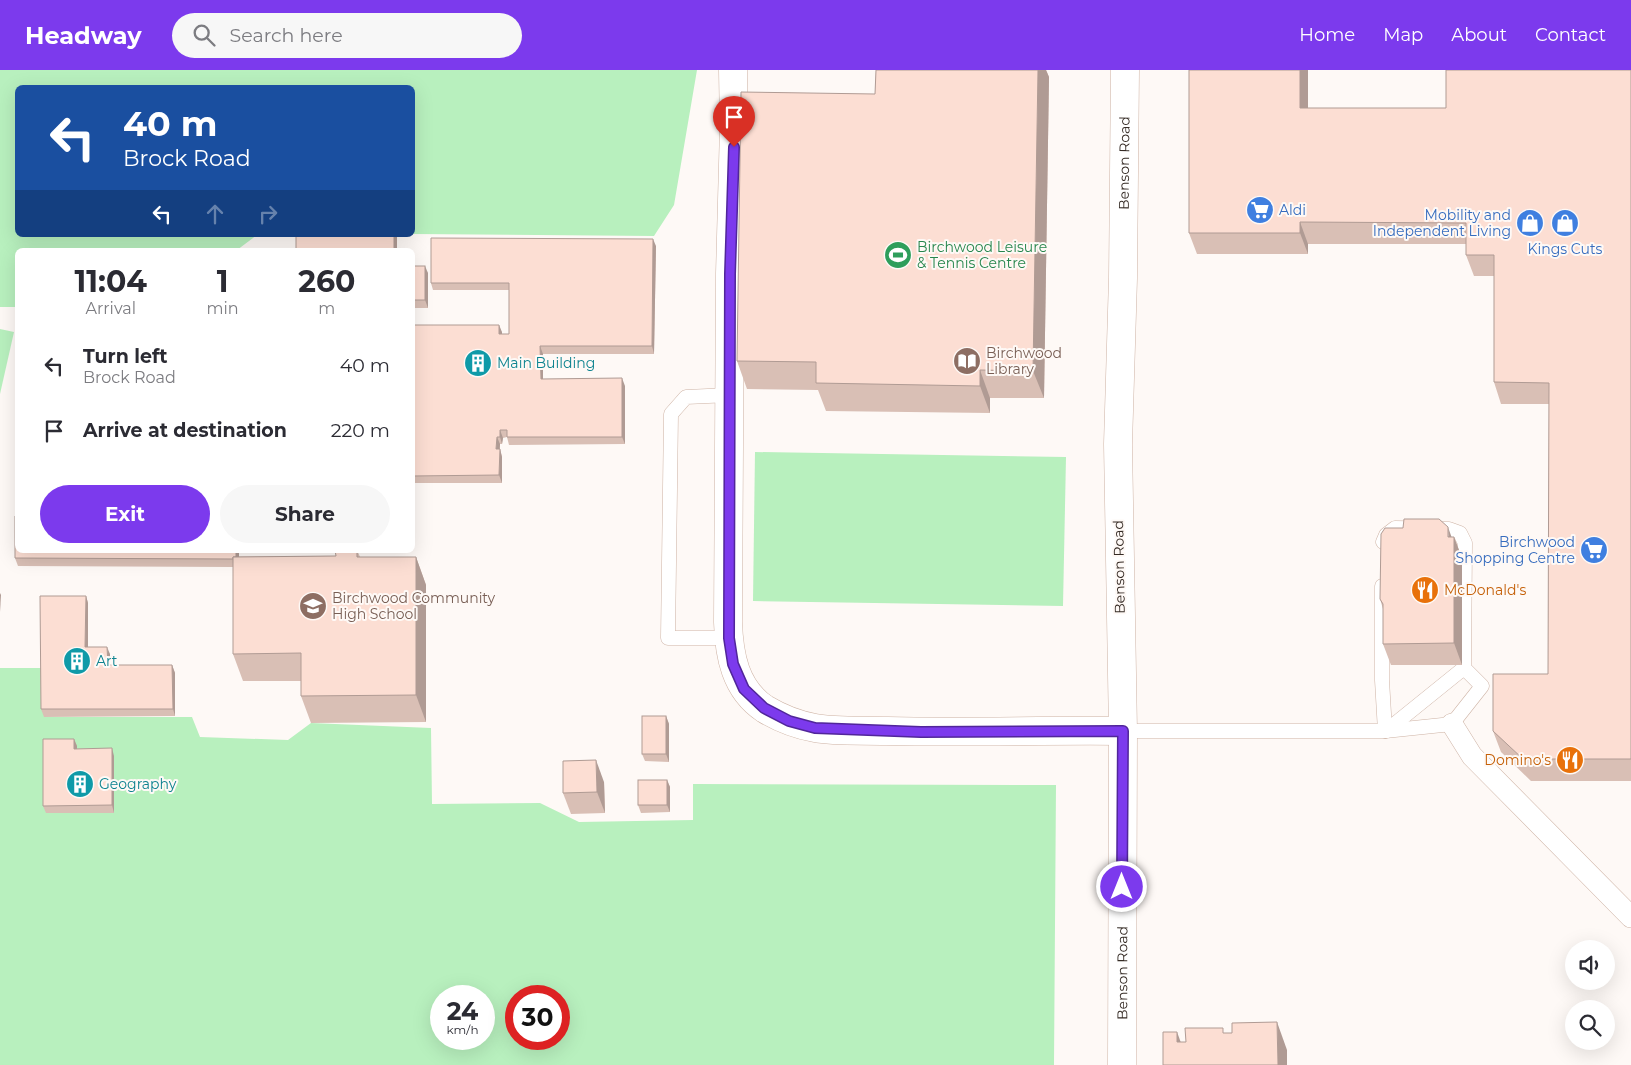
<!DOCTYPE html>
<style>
body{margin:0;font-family:Montserrat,sans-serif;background:#f7f7f7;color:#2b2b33;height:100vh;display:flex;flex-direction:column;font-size:19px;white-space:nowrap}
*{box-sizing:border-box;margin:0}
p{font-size:16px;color:#7c7c81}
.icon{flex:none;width:28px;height:28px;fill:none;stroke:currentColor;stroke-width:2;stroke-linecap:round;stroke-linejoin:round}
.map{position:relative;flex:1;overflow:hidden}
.side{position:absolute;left:15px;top:178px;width:400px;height:305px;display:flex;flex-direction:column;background:#fff;border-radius:8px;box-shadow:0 5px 20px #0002}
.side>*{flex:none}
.guide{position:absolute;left:15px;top:15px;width:400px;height:152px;border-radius:8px;box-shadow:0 5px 20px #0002;background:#1a4fa0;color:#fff;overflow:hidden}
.buttons{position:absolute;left:1565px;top:870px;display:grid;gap:10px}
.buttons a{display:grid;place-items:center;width:50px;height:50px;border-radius:50%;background:#fff;box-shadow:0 5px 20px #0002;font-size:25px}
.speed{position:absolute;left:430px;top:915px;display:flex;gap:10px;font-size:25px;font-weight:700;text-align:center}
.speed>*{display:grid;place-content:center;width:65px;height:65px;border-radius:50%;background:#fff;box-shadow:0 5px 20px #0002;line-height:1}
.speed small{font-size:12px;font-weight:400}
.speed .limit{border:8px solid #d22;background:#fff;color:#111}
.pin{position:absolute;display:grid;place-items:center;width:42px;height:42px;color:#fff;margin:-51px -21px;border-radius:50% 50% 50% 0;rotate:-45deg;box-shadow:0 0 5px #0007}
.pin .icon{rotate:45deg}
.me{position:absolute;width:55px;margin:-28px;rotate:0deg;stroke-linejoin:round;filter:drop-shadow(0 0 4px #0008)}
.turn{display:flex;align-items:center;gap:18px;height:105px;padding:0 25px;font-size:22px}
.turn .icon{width:65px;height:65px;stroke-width:2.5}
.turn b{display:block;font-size:35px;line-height:42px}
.lanes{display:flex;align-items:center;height:48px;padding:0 25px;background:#0003;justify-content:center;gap:25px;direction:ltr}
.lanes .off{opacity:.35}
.eta{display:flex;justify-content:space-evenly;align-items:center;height:85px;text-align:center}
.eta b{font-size:30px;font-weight:700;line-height:35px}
.cta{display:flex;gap:10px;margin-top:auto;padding:10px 25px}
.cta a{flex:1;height:58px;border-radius:30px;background:#7c3aed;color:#fff;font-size:20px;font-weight:700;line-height:58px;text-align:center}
.cta a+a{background:#f7f7f7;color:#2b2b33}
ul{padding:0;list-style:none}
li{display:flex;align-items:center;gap:15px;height:65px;padding:0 25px}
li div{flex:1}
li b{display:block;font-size:19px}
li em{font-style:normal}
header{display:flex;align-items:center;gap:30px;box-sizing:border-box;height:70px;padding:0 25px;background:#7c3aed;color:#fff}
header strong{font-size:24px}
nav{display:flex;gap:28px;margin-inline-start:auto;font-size:18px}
.search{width:350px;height:45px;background:#f7f7f7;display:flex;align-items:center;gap:12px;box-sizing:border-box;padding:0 18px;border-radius:28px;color:#7c7c81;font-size:19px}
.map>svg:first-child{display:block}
</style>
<header>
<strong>Headway</strong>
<div class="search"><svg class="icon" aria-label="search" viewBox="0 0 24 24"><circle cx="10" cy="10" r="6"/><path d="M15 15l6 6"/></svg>Search here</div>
<nav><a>Home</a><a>Map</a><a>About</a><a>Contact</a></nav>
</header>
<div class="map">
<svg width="1631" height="995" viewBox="0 0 1631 995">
<rect width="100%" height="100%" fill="#fef9f6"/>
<!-- green -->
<g fill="#b8f0be" fill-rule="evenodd">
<path d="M0,0H697L674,135L654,166L413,164L412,18H18V165H257L237,180H18L17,237H0Z"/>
<path d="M0,259L14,262L0,324Z"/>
<path d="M755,382L1066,387L1063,536L753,531Z"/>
<path d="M0,598H44V647H192L200,667L288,670L311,653L431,658L432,734L540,733L579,752L693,750V714L1056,715L1054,995H0ZM441,926H484V969H441ZM516,926H559V969H516Z"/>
</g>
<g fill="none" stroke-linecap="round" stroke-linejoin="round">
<!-- service casing -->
<g stroke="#ceb3a5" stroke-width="15">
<g id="service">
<path d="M1382,516V610L1385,661"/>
<path d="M729,568H668L671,344L686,327L730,325"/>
<path d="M1123,661H1385L1452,654L1482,616L1464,598L1465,473L1460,463L1449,459L1395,458L1386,465L1383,472"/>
<path d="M1386,661L1464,598"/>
</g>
</g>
<!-- pedestrian casing -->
<g stroke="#ceb3a5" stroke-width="22">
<path id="pedestrian" d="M1452,654L1472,686L1631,847"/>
</g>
<!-- minor casing -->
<g stroke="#ceb3a5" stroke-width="29">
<g id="minor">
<path d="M733,0L734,58L730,204L728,552C729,585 735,619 765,639C780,648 798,655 815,658C836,662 864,660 887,661C965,663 1044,660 1123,661"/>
<path id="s1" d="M1122,995L1123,661L1118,374L1123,208L1125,0"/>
</g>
</g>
<!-- service -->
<use href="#service" stroke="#fff" stroke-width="14"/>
<!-- pedestrian -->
<use href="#pedestrian" stroke="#fff" stroke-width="21"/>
<!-- minor -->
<use href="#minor" stroke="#fff" stroke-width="28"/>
</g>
<!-- wall -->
<g fill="#d9bfb5">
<path d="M876,0H1046L1049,7L1044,328H990V343L826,341L818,320L747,319L737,291L875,24Z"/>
<path d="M1631,0V711H1531L1501,682L1493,661L1548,604L1549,334H1501L1494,312V206H1474L1466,185V174H1308V184H1197L1189,163L1308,38H1446Z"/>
<path d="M656,176L654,284H543V309L625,316V374L509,375L507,367L503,368L502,374H500V379L502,387V413H412V255H499L502,264H509V220H433L431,213Z"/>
<path d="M412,196L428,203V238H412Z"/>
<path d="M1452,467H1454L1462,488V595H1391L1383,574V539L1380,529Z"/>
<path d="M357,480L360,487H416L426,515V652L311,653L301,626V611H243L233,584V497L18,496L15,488L336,486Z"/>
<path d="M86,526L88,533V577L110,584V595H172L175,603V646L44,647L41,639Z"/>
<path d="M666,646L669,654V692L645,691L642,684Z"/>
<path d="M74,669L77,676V679L114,686V743H46L43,736Z"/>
<path d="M667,710L670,717V742L641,743L638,735Z"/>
<path d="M604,712L605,743L571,744L563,723Z"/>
</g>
<!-- shaded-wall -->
<g fill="#b09b94">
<path d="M1038,0H1046L1049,7L1044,328L1033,301Z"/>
<path d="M1300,0H1308V59L1300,38Z"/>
<path d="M1300,152L1308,174V184L1300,163Z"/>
<rect x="394" y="165" width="3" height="15"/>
<path d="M653,169L656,176L654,284L652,276Z"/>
<path d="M425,196L428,203V238L425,230Z"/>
<path d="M499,255L502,262V272L499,264Z"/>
<path d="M540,276L543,284V316L541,309Z"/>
<path d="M980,300L990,328V343L980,316Z"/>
<path d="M622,308L625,316V374L622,367Z"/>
<path d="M500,360L503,368L502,374L500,367Z"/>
<path d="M497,367L500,374L499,387L496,379Z"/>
<path d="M500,379L502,387V413L499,405Z"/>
<path d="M1448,457L1454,474V467L1462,488V595L1454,573Z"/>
<path d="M236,480H239V497L236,489Z"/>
<path d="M416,487L426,515V652L416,625Z"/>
<path d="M0,523L1,525L0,542Z"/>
<path d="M86,526L88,533V585L85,577Z"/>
<path d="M107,577L110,584V603L108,595Z"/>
<path d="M172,595L175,603V646L173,639Z"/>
<path d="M666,646L669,654V692L666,684Z"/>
<path d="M74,669L77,676V686L74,679Z"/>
<path d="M112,678L114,686V743L112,735Z"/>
<path d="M596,690L604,712L605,743L597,722Z"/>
<path d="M667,710L670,717V742L667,735Z"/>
<path d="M1277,952L1287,980V995H1278Z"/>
<path d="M1177,962L1187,989L1177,972Z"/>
</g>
<!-- building -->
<g fill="#fcded3" stroke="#b09b94">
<path d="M876,0H1038L1033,301L980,300V316L816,313V292L737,291L741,22L875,24Z"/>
<path d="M1189,0H1300V38H1446V0H1631V689H1523L1493,661V604H1548L1549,313L1494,312V185H1466V153L1300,152V163H1189Z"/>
<rect x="296" y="165" width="98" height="15"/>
<path d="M431,168L653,169L652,276H540L541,309L622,308V367H507V360H500V367H497L496,379H500L499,405L412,406V255H499V264H509V213H431Z"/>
<rect x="412" y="196" width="13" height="34"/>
<rect x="16" y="393" width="2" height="40"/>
<path d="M15,446H18V480H236V487H233V489L15,488Z"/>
<path d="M1404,449H1439L1448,457V467H1454V573L1383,574V534L1380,529L1381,464L1385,458H1403Z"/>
<path d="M335,480H357V487H416V625L301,626V583L233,584V487L336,486Z"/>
<path d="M40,526H86L85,577H107L108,595H172L173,639H41Z"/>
<rect x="642" y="646" width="24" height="38"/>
<path d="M43,669H74V679L112,678V735L43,736Z"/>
<path d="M596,690L597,722L563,723V691Z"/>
<rect x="638" y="710" width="29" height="25"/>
<path d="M1277,952L1278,995H1163V962H1177V972H1186L1185,958H1223V963H1232V953Z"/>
</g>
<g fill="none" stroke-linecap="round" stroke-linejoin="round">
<!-- route casing -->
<g stroke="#51269a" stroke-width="12">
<path id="route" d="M734,77L730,204L729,568L733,594L744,619L764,638L789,651L815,658L921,662L1123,661L1122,817"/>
</g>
<!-- route -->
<use href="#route" stroke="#7c3aed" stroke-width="9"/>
</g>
<!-- icons -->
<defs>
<g id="supermarket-disc" transform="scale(1.4375)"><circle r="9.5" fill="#3f7fe0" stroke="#fef9f6"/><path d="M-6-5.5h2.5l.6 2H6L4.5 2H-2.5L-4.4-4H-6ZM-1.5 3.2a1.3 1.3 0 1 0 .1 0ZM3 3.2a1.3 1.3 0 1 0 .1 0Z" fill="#fff"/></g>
<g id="shop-disc" transform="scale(1.4375)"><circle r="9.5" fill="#3f7fe0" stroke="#fef9f6"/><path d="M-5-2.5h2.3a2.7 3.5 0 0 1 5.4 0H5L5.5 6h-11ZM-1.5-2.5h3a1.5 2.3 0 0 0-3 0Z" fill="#fff"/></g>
<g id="stadium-disc" transform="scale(1.4375)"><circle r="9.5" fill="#2e9e5b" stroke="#fef9f6"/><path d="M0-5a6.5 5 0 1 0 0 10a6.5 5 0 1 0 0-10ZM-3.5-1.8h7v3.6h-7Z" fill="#fff"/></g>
<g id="library-disc" transform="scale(1.4375)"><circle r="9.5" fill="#8d6e63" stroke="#fef9f6"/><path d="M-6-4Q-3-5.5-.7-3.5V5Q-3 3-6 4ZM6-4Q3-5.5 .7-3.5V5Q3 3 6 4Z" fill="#fff"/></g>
<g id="building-disc" transform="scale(1.4375)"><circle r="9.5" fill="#0f9aa8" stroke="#fef9f6"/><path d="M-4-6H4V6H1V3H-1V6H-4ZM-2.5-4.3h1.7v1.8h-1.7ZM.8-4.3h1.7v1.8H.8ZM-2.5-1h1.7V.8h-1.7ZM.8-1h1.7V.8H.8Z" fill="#fff"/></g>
<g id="restaurant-disc" transform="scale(1.4375)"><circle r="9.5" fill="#e8710a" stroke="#fef9f6"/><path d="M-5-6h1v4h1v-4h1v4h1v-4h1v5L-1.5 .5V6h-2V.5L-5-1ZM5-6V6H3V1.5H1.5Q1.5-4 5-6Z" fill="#fff"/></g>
<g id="school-disc" transform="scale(1.4375)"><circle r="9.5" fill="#8d6e63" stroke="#fef9f6"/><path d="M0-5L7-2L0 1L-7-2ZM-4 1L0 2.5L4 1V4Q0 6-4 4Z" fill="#fff"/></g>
</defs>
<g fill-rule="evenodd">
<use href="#supermarket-disc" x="1260" y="140"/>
<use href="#shop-disc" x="1530" y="153"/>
<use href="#shop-disc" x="1565" y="153"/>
<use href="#stadium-disc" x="898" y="185"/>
<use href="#library-disc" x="967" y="291"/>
<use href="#building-disc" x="478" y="293"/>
<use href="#supermarket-disc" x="1594" y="480"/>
<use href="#restaurant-disc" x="1425" y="520"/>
<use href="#school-disc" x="313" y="536"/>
<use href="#building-disc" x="77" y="591"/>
<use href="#restaurant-disc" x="1570" y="690"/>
<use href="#building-disc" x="80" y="714"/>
</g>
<g text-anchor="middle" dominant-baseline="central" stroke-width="4" stroke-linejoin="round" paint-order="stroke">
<!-- street labels -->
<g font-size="14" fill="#352b25" stroke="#fef9f6">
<text stroke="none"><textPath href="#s1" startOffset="902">Benson Road</textPath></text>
<text transform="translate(1119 497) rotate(-91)">Benson Road</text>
<text stroke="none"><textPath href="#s1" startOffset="92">Benson Road</textPath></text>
</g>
<!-- shop labels -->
<g font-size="14" fill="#366cbe" stroke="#fef9f6" text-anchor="end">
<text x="1279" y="140" text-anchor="start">Aldi</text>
<text x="1511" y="145">Mobility and<tspan x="1511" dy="16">Independent Living</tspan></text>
<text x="1565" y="179" text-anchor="middle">Kings Cuts</text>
<text x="1575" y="472">Birchwood<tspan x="1575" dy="16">Shopping Centre</tspan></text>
</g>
<!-- leisure labels -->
<g font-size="14" fill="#27864d" stroke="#fef9f6" text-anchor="start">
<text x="917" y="177">Birchwood Leisure<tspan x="917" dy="16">&amp; Tennis Centre</tspan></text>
</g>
<!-- education labels -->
<g font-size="14" fill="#785e54" stroke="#fef9f6" text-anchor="start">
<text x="986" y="283">Birchwood<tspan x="986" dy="16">Library</tspan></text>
<text x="332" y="528">Birchwood Community<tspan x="332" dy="16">High School</tspan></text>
</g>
<!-- culture labels -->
<g font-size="14" fill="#0d838f" stroke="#fef9f6" text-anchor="start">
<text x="497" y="293">Main Building</text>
<text x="96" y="591">Art</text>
<text x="99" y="714">Geography</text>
</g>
<!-- food labels -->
<g font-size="14" fill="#c56008" stroke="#fef9f6" text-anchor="start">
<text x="1444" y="520">McDonald's</text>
<text x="1551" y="690" text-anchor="end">Domino's</text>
</g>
</g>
</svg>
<div class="buttons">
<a><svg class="icon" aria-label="sound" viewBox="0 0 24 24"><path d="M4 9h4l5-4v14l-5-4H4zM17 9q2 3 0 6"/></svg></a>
<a><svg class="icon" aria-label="search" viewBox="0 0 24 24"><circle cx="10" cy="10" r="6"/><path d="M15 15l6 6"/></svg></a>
</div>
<div class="speed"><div>24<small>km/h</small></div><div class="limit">30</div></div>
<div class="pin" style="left:734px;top:77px;background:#d93025"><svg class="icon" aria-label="arrive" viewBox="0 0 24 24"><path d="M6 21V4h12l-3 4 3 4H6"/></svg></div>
<svg class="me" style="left:1122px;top:817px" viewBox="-20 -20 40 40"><circle r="17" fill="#7c3aed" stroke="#fff" stroke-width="3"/><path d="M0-11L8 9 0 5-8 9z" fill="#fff"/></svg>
<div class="guide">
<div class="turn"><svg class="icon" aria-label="left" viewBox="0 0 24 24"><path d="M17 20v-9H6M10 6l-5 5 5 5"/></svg><div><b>40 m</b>Brock Road</div></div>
<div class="lanes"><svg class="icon" aria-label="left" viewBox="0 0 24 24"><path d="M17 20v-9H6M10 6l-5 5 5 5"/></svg><svg class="icon off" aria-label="ahead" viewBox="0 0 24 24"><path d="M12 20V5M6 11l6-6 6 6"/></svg><svg class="icon off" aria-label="right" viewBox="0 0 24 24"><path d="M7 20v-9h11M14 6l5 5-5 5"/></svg></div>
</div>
<section class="side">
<div class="eta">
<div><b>11:04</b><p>Arrival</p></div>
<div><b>1</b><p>min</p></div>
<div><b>260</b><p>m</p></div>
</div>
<ul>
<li><svg class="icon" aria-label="left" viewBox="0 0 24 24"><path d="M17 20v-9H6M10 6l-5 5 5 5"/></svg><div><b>Turn left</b><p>Brock Road</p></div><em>40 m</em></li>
<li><svg class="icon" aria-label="arrive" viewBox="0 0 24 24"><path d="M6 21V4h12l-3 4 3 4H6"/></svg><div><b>Arrive at destination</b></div><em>220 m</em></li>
</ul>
<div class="cta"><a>Exit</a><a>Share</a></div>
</section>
</div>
